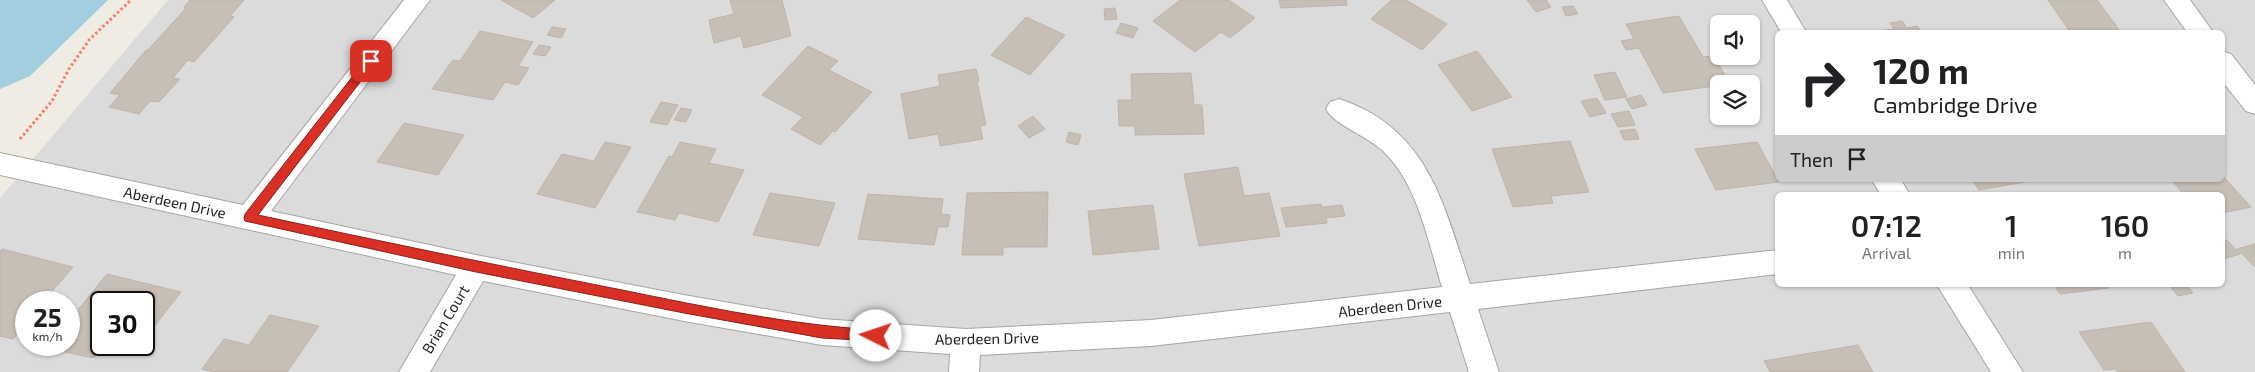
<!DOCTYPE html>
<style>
body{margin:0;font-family:"Exo 2",sans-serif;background:#f2f2f2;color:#202124;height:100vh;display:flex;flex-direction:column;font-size:19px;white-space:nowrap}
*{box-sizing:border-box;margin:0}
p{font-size:16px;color:#757577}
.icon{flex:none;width:28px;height:28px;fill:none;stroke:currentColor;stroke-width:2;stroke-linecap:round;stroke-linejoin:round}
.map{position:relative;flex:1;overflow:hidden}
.drawer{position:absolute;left:1775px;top:192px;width:450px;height:95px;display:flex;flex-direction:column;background:#fff;border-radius:8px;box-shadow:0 1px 4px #0004}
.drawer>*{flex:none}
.hud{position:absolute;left:1775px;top:30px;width:450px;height:152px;border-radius:8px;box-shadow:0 1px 4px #0004;background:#fff;color:#202124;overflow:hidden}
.tools{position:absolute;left:1710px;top:15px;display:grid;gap:10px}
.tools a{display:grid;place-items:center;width:50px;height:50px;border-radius:8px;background:#fff;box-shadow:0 1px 4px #0004;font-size:25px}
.speed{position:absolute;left:15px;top:291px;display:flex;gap:10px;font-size:25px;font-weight:700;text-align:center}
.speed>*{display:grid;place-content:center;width:65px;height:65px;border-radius:50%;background:#fff;box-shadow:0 1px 4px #0004;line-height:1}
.speed small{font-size:12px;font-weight:400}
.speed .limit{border:2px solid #111;border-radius:8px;background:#fff;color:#111}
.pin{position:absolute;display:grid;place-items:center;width:42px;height:42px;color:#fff;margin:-21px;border-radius:10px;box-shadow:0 2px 8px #0006}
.me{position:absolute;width:55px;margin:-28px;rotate:274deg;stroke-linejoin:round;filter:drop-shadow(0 0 4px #0008)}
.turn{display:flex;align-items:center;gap:18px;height:105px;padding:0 15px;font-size:22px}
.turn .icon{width:65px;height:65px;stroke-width:2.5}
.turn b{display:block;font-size:35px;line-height:42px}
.then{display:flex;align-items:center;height:48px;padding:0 15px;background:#0003;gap:10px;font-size:19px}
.eta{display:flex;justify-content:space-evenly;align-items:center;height:85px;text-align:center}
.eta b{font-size:30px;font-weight:600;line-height:35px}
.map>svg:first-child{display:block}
</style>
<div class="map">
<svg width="2255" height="372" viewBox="0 0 2255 372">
<rect width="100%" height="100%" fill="#efece3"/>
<!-- residential -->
<path fill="#dcdbdb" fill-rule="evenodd" d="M168,0H2255V372H0V198ZM1719,24H1751V56H1719ZM1778,32H2222V180H1778ZM1719,84H1751V116H1719ZM1778,195H2222V285H1778ZM26,302H69V345H26ZM101,302H144V345H101Z"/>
<!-- water -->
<path fill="#a2cedf" d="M0,0H108L30,76L0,89Z"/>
<!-- building -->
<g fill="#c7beb6" stroke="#c1b3a5">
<path d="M190,0H244L230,16L234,17L194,62L188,60L173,78L180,79L159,102L150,101L139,114L109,107L120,95L110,93L146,50H148L186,8L184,7Z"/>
<path d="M501,0H555L533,18Z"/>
<path d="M730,0H782L791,36L744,48L741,36L714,43L709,20L734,14Z"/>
<path d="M1180,0H1229L1255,18L1230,38L1221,32L1195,52L1153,21Z"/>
<path d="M1279,0H1346L1347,5L1281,8Z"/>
<path d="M1391,0H1406L1447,24L1422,50L1371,19Z"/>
<path d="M1527,0H1546L1551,7L1536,12Z"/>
<path d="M2048,0H2097L2121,32H2070Z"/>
<path d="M1573,6L1578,14L1566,16L1562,7Z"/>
<path d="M1115,8L1117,19L1105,20L1104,9Z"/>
<path d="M1679,16L1703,57L1714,56L1730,84L1663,93L1639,48L1626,50L1621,41L1634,39L1626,24Z"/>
<path d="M1026,17L1065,35L1030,75L991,55Z"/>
<path d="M1902,21L1907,28L1917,26L1922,32H1873L1894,29L1890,23Z"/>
<path d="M1121,23L1138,28L1133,38L1116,33Z"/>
<path d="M552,27L566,29L561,38L547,35Z"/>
<path d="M480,31L533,42L518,66L529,68L518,85L505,82L493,100L432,89L453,60L460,61Z"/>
<path d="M539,45L551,47L545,56L533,54Z"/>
<path d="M808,46L838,61L829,70L872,92L835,132L833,131L820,145L791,129L803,117L762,95Z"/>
<path d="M1477,51L1512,97L1472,111L1438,65Z"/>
<path d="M976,69L979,81L977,82L986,125L980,126L983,139L940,146L938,134L909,139L901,94L940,86L938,75Z"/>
<path d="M1615,72L1627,97L1605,100L1594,75Z"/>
<path d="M1191,73L1194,105H1202L1204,134L1135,135V126H1119L1118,100H1132L1131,74Z"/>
<path d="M1641,95L1647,105L1632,109L1626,99Z"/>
<path d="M1597,98L1606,113L1590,117L1581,101Z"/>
<path d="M661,102L678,105L667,125L650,122Z"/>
<path d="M681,108L692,110L686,122L674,120Z"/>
<path d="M1629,111L1635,125L1618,127L1611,114Z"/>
<path d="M1033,116L1045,129L1029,138L1018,126Z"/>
<path d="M404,123L464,135L438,175L377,162Z"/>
<path d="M1635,129L1639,139L1624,140L1620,131Z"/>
<path d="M1069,132L1081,135L1078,145L1066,142Z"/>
<path d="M1570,141L1589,192L1551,196L1553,203L1513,207L1492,149Z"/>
<path d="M605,142L631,147L595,208L537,194L562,154L594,161Z"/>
<path d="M680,142L716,149L709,163L744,170L718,222L679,213L675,220L637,212L669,156L672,157Z"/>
<path d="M1757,142L1779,182L1716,190L1695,149Z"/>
<path d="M1238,167L1244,196L1269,193L1280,236L1199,246L1184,174Z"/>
<path d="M2222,175L2251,207L2222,213V195H2184L2172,180H2222Z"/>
<path d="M1972,180H2023L2025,182L1979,190Z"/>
<path d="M1048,192L1047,247H1003V255H962L967,193Z"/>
<path d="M770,193L835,203L819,246L753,235Z"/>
<path d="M868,194L943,199L941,214L950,215L948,227H938L934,245L858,239Z"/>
<path d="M1321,204L1322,207L1342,205L1345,216L1326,218L1327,223L1286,227L1281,208Z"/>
<path d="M1153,205L1159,249L1093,255L1088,211Z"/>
<path d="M2227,240L2240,254L2224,259L2222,241Z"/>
<path d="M2255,244V267L2237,249Z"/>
<path d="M2,249L73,267L43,302H26V323L13,339L0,336V252Z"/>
<path d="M107,274L181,292L150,332L144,331V302H101V345H104L93,358L47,348L50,345H69V321Z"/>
<path d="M2054,285H2107L2109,288L2060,294Z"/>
<path d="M2169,285H2187L2193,293L2178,296Z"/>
<path d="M270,315L319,326L287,372H214L202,369L224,339L249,345Z"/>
<path d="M2151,322L2185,372H2117L2115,369L2104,370L2079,332Z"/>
<path d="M1858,345L1873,372H1770L1764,361Z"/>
</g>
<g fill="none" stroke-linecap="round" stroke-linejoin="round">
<!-- minor casing -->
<g stroke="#a5a5a5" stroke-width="2">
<g id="minor">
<path d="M404,0H430L271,211L476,255L684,295L822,319L966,329L1151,320L1442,287C1428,242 1419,186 1383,151C1369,137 1333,124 1326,109L1330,102L1339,99C1428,128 1444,205 1470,284L1778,250V274L1478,309L1499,372H1469L1450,312L1151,346L980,355L979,372H949L950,354L822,345L684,321L483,281L430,372H399L456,275L0,175V153L243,205Z"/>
<path d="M1762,0H1787L1806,32H1781Z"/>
<path d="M2164,0H2190L2213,32H2187Z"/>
<path d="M2222,51L2231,54L2255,85V114L2246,111L2222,81Z"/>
<path d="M1872,180H1901L1910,195H1881Z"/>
<path d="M1937,285H1968L2023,372H1991Z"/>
</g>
</g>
<!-- path -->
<path stroke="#fe7c65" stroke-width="3" stroke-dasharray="2.5 2.5" stroke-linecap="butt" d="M20,139L52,101L69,69L89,40L131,0"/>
<!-- minor -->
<use href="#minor" fill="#fff" fill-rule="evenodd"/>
</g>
<!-- route -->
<path fill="#d93025" stroke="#8d1f18" d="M371,57L374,58V64L258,215C379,241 500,266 622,290C706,307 791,325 876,330L881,332L882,336L881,340L876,341L822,338L684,313L476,272L245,221L244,218L245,214L367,58Z"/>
<g text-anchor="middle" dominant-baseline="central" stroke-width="4" stroke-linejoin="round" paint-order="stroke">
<!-- street labels -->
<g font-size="15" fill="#1e1e1e" stroke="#fff">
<text transform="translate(175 202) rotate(12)">Aberdeen Drive</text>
<text transform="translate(1390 306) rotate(-6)">Aberdeen Drive</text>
<text transform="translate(445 319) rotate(-59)">Brian Court</text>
<text transform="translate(987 338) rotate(-1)">Aberdeen Drive</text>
</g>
</g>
</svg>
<div class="tools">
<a><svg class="icon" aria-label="sound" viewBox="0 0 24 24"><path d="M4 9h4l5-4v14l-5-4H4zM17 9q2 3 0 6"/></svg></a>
<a><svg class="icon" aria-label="layers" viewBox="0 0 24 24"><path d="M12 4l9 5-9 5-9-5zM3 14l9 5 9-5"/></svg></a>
</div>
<div class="speed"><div>25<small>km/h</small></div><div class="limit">30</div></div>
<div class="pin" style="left:371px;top:61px;background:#d93025"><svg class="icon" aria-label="arrive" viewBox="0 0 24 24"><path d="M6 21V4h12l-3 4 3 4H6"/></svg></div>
<svg class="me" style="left:876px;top:336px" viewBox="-20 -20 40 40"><circle r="19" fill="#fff"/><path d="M0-13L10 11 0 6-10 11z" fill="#d93025"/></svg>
<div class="hud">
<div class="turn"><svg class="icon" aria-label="right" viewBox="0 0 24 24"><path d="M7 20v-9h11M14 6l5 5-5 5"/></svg><div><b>120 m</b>Cambridge Drive</div></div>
<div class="then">Then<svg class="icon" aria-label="arrive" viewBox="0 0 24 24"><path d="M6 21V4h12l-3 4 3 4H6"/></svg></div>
</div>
<section class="drawer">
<div class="eta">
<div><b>07:12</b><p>Arrival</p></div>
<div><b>1</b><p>min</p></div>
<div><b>160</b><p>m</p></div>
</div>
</section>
</div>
